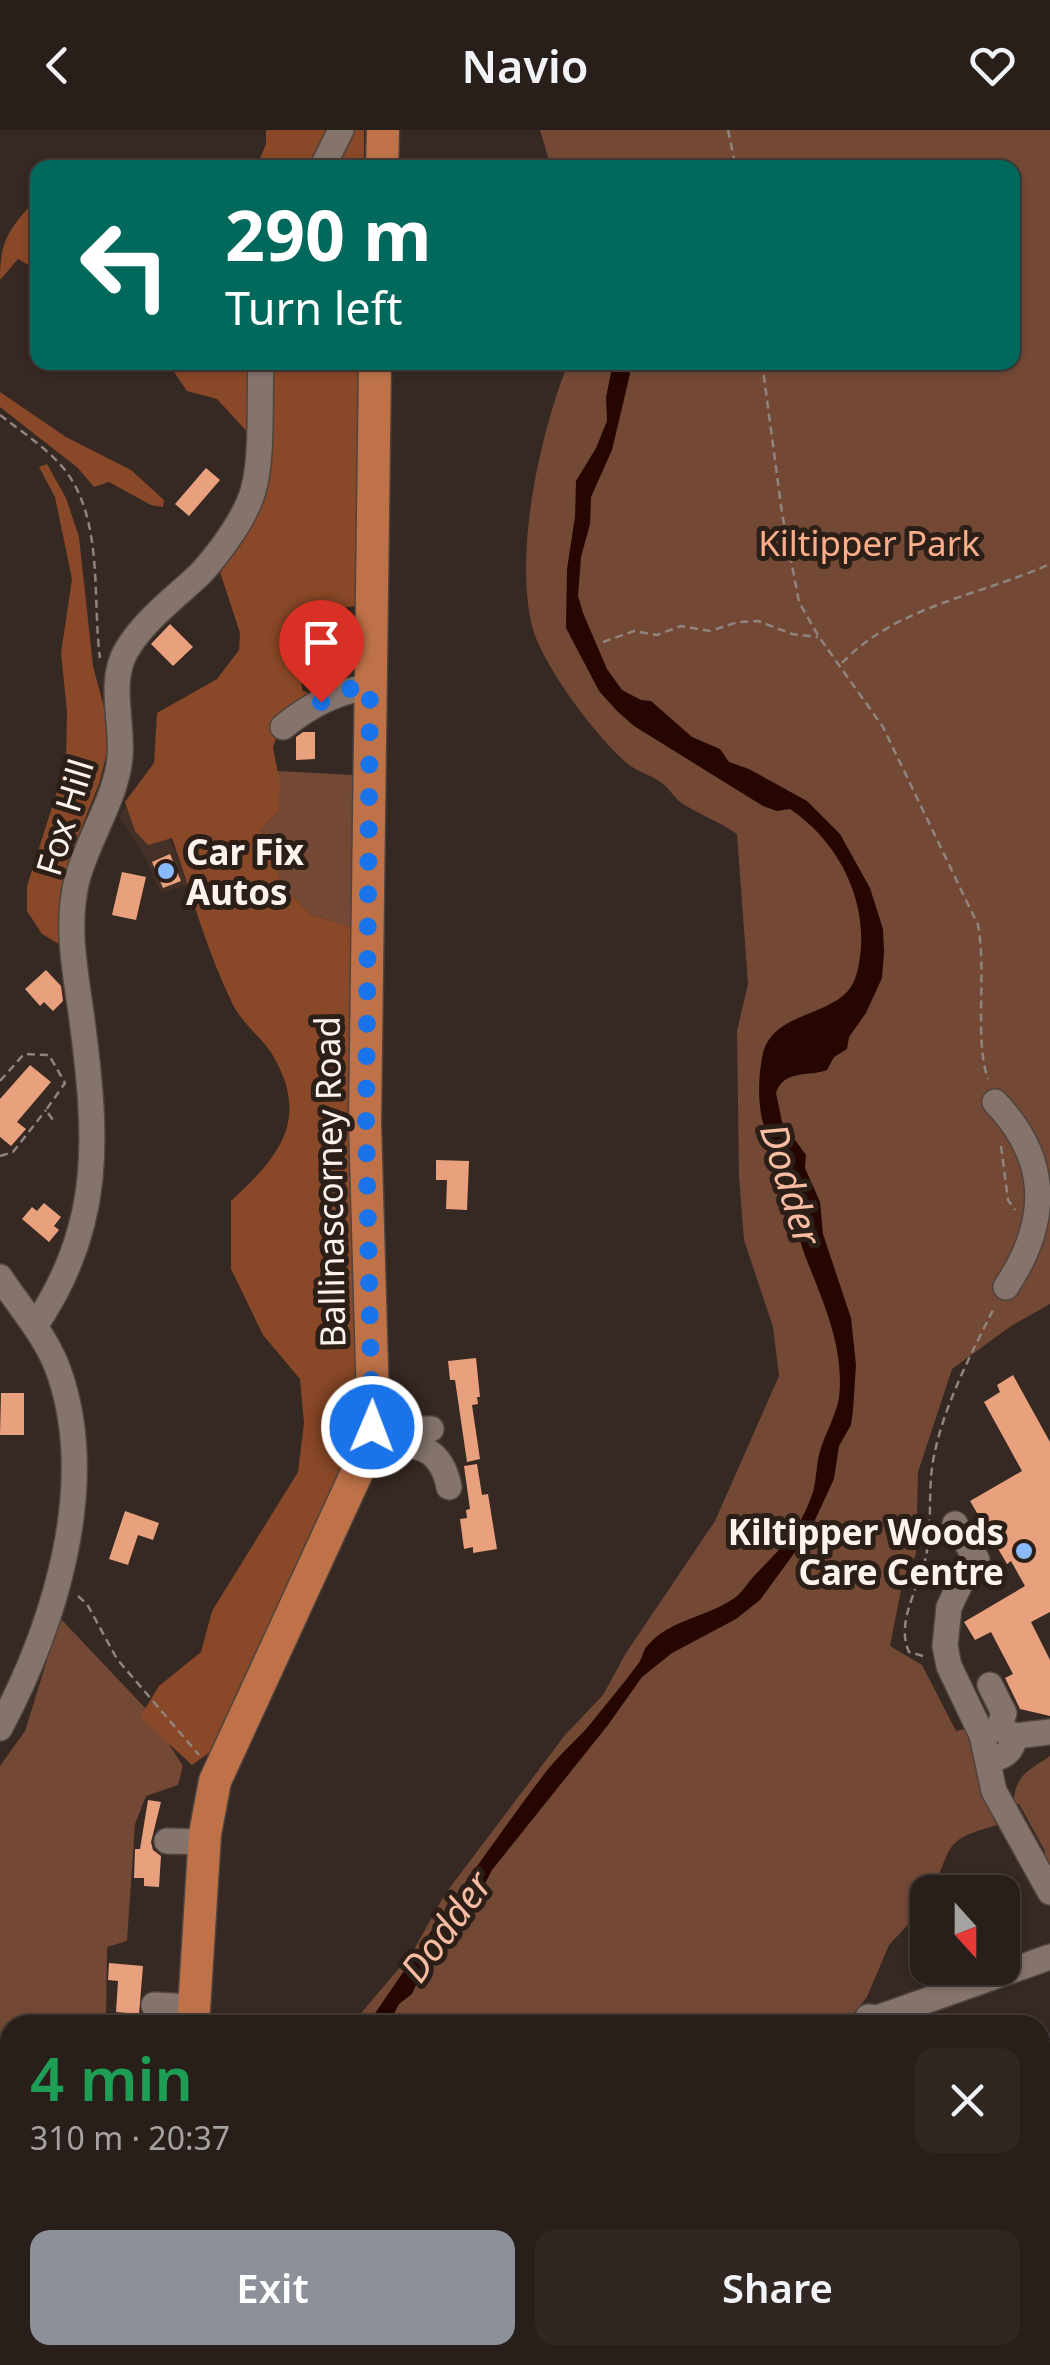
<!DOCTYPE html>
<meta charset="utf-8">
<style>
body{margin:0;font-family:"Noto Sans",sans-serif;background:#302723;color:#f1f3f6;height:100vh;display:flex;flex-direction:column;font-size:38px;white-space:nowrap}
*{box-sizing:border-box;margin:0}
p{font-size:32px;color:#a5a2a2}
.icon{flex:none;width:55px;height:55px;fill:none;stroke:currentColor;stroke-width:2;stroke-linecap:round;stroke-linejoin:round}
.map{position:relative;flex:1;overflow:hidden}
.panel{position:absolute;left:0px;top:1885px;width:1050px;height:350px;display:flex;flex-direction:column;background:#281e1a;border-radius:30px 30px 0 0;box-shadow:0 2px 8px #0004,0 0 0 2px #443c39}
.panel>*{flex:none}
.hud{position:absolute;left:30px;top:30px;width:990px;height:210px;border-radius:20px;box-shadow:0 2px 8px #0004,0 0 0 2px #443c39;background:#00695c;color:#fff;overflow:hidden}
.needle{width:65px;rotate:159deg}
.tools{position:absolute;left:910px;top:1745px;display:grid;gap:20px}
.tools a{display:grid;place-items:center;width:110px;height:110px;border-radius:20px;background:#281e1a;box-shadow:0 2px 8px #0004,0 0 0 2px #443c39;font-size:50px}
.pin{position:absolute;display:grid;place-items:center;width:85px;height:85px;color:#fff;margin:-102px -42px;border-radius:50% 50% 50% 0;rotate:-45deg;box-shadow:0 0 10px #0007}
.pin .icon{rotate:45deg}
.me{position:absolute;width:110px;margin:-55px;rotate:1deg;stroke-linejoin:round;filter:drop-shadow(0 0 8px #0008)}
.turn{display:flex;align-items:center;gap:35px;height:210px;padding:0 30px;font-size:45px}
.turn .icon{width:130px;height:130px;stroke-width:2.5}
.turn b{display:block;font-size:70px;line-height:85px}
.round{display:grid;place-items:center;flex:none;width:105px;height:105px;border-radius:20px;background:#302723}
.head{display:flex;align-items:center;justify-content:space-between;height:170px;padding:0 30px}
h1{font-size:60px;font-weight:600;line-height:75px;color:#1e9e55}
.action{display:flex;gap:20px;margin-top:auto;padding:20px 30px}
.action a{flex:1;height:115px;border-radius:20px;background:#8c9099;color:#fff;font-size:40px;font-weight:600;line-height:115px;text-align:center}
.action a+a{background:#302723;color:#f1f3f6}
header{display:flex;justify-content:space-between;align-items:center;height:130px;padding:0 30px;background:#281e1a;font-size:45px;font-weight:600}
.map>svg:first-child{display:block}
</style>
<header><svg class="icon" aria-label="back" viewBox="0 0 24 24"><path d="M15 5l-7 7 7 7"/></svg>Navio<svg class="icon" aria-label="heart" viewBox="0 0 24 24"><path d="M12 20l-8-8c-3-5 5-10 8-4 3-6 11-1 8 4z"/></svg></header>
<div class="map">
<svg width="1050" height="2235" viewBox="0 0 1050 2235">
<rect width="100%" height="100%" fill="#362822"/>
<!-- built -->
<path fill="#453027" d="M148,646L187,755L161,763L145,727L119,686Z"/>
<!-- green -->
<g fill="#734935">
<path d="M540,0H1050V1174L1011,1196L952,1239L918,1342L916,1424L902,1455L890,1516L922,1535L956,1601L969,1598L978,1650L1001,1694C943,1710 954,1712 932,1762H928L927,1769L915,1787L889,1815L867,1867L844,1895H351L412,1823L445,1764L565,1605L603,1565L626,1523L715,1391L779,1246L773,1197L744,1110L739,1047L737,901L748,854L737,704C720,692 701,685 683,674C675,669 670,659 662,653C651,645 638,642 628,634C597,608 542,535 532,496C514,420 540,305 568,233L1012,232V38L551,37Z"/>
<path d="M277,641L353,645L351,797L310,784L283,757L261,700L278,681Z"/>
<path d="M60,1488L148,1581L183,1636L178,1655L146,1666L135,1694L127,1811L107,1817L106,1895H10V2225H163L162,2235H0V1636L25,1601Z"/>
<path d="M1050,1626V1741L1044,1730L1045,1721L1019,1674L1013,1676C1016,1644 1025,1643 1050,1626Z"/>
<path d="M197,2225H493L490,2235H191Z"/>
<path d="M777,2225H1015L1021,2235H783Z"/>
</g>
<!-- forest -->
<g fill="#894827">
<path d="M266,0H364V37L256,38L266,14Z"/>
<path d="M37,74V140L18,129L0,150C0,114 7,101 31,75Z"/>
<path d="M168,233H361L356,476L300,483L295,530L303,561L321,567L279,598L273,618L280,653L278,681L261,700L283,757L310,784L351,797L358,1273L354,1323L210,1622L192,1635L140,1587L159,1556L201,1522L212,1481L298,1342L304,1293L300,1249L263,1205L231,1139V1071C279,1027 311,989 272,924C261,907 243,894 233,875C207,822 191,763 172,708L148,715L135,701L125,672L154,633L157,583L217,549L239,520L240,503L220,442L262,318L217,269L187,261Z"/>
<path d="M0,262L66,307L131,340L164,370L163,377L151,375L109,352L94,357L78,338L0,277Z"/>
<path d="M47,334L66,368L79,407L93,536L107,589V622L99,654L72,721L63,757L59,814L42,804L27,781V756L66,633L67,581L61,523L72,449L55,367L39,337Z"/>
</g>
<!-- water -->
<path fill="#250600" d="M613,233H628L630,244L612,320L591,367L590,394L581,427L578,466L583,483L607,539L622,560L641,570L651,571L692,607L720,619L729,632L749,639L807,671L840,704L870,758L883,799L884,822L882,848L866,883L849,907L847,919L834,927L827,940C808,947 784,939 776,963L782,992L806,1025L805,1038L820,1072L823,1104L851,1188L856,1235L853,1280L851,1295L839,1316L834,1349L809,1403L760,1470L736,1489L672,1523L642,1547L608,1595L492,1740L475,1773L463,1785L449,1807L431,1823L412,1864L399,1874L388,1895H367C425,1810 483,1725 545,1643C560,1623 581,1607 596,1587C610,1569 625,1552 638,1534C643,1528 642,1521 648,1515C671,1489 705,1488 733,1469C741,1464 747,1454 753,1447C780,1419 800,1401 813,1362C817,1348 816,1332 821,1318C826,1302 836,1285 839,1268C845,1216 822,1170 804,1123C793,1092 792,1059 782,1028C779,1018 771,1012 767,1003C757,984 758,949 762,928C769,884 822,888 847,862C856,852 858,840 860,827C868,770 838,711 790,679L777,681L763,676L634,596L617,581L599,561L566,498L567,439L575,387L576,351L596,318L607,291L606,267Z"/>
<!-- building -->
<g fill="#e9a07d">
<path d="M206,338L220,350L189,386L175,374Z"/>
<path d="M170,494L193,517L173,536L151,514Z"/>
<path d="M303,602H315V629L296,630V607Z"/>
<path d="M170,724L181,751L163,758L152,732Z"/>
<path d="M122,742L146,747L136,790L112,785Z"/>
<path d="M46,840L61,856L63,871L53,881L44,872L40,876L25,859Z"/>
<path d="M30,935L51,952L17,992L26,999L11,1016L0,1007V969Z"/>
<path d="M436,1030L469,1031L467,1080L446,1079L447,1050H436Z"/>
<path d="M44,1073L61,1087L54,1096L59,1100L49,1112L22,1089L32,1077L37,1081Z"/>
<path d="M476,1228L480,1267H477L478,1274L472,1275L480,1329L467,1332L455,1250H450L448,1231Z"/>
<path d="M1013,1245L1050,1312V1482L1031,1492L1050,1530V1586L1020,1579L1005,1548L1013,1544L991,1502L975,1510L964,1492L1025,1456L1011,1431L1007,1434L970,1371L1022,1341L984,1272L1000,1262L997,1255Z"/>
<path d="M1,1263H24V1305H0Z"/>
<path d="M477,1334L482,1365L488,1364L497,1419L473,1423V1417L464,1419L460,1389L467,1388L466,1380L470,1379L464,1336Z"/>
<path d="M125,1381L159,1393L153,1410L138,1405L128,1435L109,1429Z"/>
<path d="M148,1670L161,1672L151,1712L153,1720L161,1726L159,1757L144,1756V1748H134L135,1719H140Z"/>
<path d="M109,1833L143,1836L139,1884L116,1882L118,1851L108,1850Z"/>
</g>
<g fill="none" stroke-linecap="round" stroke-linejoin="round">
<!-- minor casing -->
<g stroke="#4e433d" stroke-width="28">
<g id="minor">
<path d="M322,38L341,0"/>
<path d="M315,527L370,522"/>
<path d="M283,597C309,576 336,561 370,557"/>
<path d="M995,972C1050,1029 1050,1091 1006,1157"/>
<path d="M0,1147C21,1179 48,1208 60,1245C98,1358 54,1496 0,1598"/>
<path d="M35,1196C104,1095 97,1005 82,890C76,844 66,801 76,754C85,715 110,679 118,640C127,602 106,556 126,521C144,490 175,468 200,444C218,425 246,387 253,361C263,327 259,270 261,232"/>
<path d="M386,1299H431"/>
<path d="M371,1312C411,1315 440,1311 449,1357"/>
<path d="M955,1394L977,1430L965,1444L949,1477L945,1516L949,1536L982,1605L994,1661L1050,1762"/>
<path d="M990,1555L1004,1583L999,1598"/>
<path d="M982,1605L999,1598L1015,1606C1012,1623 1003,1627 988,1631"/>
<path d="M1015,1606L1050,1602"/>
<path d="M167,1711L205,1712"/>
<path d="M154,1875L194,1877"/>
<path d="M868,1887L877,1888L1050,1827"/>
<path d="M1040,2040L1050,2035"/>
</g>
</g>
<!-- major casing -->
<g stroke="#4e433d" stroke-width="35">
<g id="major">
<path d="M382,38L383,0"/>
<path d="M193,1895L205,1704L215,1651L371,1312L373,1273L365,993L375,232"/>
<path d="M174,2235V2225"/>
</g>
</g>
<!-- path -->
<g stroke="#90847f" stroke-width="2.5" stroke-dasharray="8 5" stroke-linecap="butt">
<path d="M728,0L736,38"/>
<path d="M762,232L782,383L799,472L819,507L883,597L978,795C987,842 974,910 988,949"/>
<path d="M0,285C22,302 47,318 65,340C104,391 92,468 100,528"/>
<path d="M603,512L634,501L657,505L681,496L710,501L738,492L758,491L792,504L818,507"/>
<path d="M842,533C896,476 982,465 1050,434"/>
<path d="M0,951L24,924L49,925L65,953L46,980L53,990"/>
<path d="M1001,1016L1008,1070L1015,1080"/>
<path d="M0,1026L13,1022L46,980"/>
<path d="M78,1466L87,1474L117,1529L199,1625"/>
<path d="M923,1526L909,1522C895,1492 920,1456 926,1426C933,1394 927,1359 934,1326C944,1275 972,1222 995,1176"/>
</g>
<!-- minor -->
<use href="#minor" stroke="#84746c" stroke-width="25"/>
<!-- major -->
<use href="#major" stroke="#bf7248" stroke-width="32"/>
</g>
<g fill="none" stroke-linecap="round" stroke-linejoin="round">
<!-- route -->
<path stroke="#1a73e8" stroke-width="18" stroke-dasharray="0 32.4" d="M321,572L348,559L370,557L366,993L372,1297"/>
</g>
<!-- markers -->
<g fill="#89bafc" stroke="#2c1f18" stroke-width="4">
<circle cx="166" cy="741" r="10"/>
<circle cx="1024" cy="1421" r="10"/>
</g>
<g text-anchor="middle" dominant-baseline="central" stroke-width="10" stroke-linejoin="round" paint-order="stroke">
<!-- park labels -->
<g font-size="35" fill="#fcae8a" stroke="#2c1f18">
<text x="869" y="412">Kiltipper Park</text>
</g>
<!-- street labels -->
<g font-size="35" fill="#fcf3ee" stroke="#2c1f18">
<text transform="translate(64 687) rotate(-73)">Fox Hill</text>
<text transform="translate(329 1052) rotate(-91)">Ballinascorney Road</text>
</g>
<!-- poi labels -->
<g font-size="35" font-weight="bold" fill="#fcf3ee" stroke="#2c1f18" text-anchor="start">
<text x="186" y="721">Car Fix<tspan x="186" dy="40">Autos</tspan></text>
<text x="1004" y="1401" text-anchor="end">Kiltipper Woods<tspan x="1004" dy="40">Care Centre</tspan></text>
</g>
<!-- water labels -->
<g font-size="38" font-style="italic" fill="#f7bca1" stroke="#2c1f18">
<text transform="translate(792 1054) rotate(73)">Dodder</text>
<text transform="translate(445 1796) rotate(-54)">Dodder</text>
</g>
</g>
</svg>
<div class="tools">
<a><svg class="needle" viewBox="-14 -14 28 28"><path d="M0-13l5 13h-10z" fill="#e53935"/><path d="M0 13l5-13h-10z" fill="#a5a2a2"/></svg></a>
</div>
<div class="pin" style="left:321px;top:572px;background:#d93025"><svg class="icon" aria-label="arrive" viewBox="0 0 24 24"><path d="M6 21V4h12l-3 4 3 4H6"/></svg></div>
<svg class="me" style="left:372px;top:1297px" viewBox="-20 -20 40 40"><circle r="17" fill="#1a73e8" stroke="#fff" stroke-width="3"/><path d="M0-11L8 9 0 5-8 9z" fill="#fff"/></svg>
<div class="hud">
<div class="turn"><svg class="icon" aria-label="left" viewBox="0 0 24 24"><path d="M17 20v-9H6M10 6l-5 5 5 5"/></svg><div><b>290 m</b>Turn left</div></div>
</div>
<section class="panel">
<div class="head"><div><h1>4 min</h1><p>310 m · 20:37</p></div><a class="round"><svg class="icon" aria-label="close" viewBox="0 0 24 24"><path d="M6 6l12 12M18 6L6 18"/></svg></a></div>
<div class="action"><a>Exit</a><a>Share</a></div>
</section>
</div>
